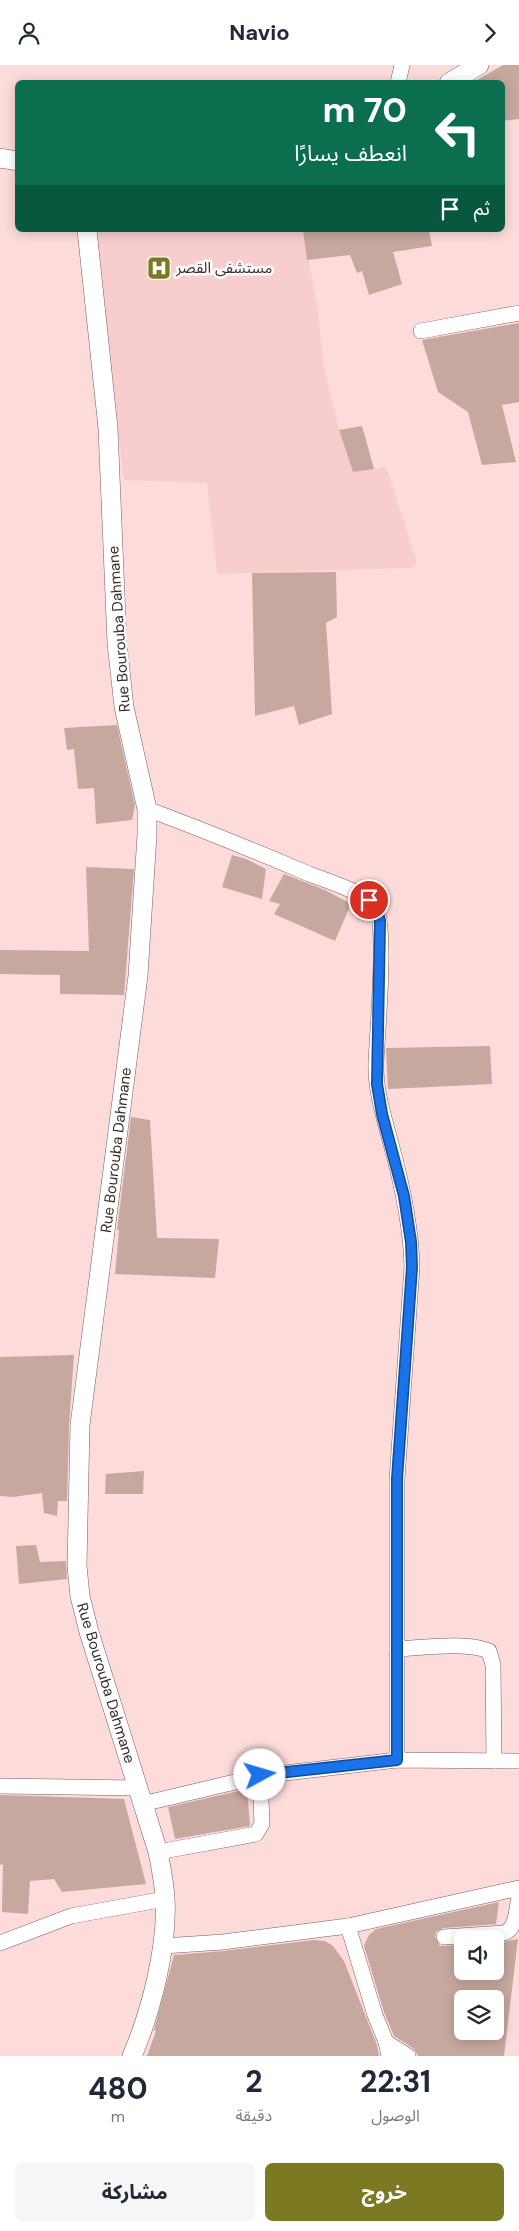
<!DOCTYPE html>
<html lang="ar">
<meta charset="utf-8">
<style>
body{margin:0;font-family:"DM Sans","Noto Sans Arabic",sans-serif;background:#f6f6f7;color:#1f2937;direction:rtl;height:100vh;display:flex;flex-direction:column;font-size:19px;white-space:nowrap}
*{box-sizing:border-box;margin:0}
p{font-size:16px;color:#747a83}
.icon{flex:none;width:28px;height:28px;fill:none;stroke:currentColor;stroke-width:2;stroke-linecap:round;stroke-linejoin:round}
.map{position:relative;height:1991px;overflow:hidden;direction:ltr}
.panel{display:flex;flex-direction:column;background:#fff;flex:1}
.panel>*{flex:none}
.hud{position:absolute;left:15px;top:15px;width:490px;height:152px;border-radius:8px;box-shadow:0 2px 12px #0003;direction:rtl;background:#0b6e4f;color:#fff;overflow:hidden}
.fabs{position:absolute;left:454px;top:1865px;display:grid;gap:10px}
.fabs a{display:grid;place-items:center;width:50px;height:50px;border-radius:8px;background:#fff;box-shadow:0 2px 12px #0003;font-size:25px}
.pin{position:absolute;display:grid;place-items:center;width:42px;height:42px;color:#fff;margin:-21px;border:2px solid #fff;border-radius:50%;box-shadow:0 1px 5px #0007}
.me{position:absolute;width:55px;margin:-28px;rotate:84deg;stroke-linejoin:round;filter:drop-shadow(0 0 4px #0008)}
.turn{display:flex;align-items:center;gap:18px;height:105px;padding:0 15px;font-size:22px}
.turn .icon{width:65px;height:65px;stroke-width:2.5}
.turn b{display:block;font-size:35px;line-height:42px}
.then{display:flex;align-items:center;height:48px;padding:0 15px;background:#0003;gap:10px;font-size:19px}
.eta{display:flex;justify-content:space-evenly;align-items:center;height:85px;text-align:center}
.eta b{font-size:30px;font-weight:700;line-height:35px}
.primary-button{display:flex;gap:10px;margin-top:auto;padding:10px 15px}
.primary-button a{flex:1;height:58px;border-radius:8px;background:#7b7a22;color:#fff;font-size:20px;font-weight:700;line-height:58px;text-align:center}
.primary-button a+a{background:#f6f6f7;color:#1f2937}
header{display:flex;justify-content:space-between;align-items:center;height:65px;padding:0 15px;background:#fff;font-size:22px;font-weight:700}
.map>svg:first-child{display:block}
</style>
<header><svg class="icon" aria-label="forward" viewBox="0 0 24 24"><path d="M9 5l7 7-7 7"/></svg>Navio<svg class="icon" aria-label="person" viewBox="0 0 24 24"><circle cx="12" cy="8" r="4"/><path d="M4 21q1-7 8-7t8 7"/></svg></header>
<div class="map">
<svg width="519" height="1991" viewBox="0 0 519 1991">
<rect width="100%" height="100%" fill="#fddbdb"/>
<!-- built -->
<path fill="#f8cdcd" d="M98,165H303L318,246L324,304L339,365L353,407L386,402L417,497L411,503L217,509L207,418L124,415L104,258Z"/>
<!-- building -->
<g fill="#c7a89f" fill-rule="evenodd">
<path d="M503,0H519V54L502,56V18H472Z"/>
<path d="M303,165H429L432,181L393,187L402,219L369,230L362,206L357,208L350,190L307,195Z"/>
<path d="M519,258V337L502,340L516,397L482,400L468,347L438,327L422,275Z"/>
<path d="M362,361L374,404L353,407L339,365Z"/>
<path d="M336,507L337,552L326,558L332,649L299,660L294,641L255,651L252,508Z"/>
<path d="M117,660L135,740L132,755L96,759L94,723L78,724L74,684L67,685L64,663Z"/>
<path d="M232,790L246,794L266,804L262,834L222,822Z"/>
<path d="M86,802L134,804L124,930L60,929V910L0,909V885L89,886Z"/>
<path d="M284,809L325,825L351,839L335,876L274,849L280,839L269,836Z"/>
<path d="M490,981L492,1019L388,1024L386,983Z"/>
<path d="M131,1052L150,1055L157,1173L219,1174L215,1213L115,1209L119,1165H117Z"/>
<path d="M74,1290L69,1360L67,1436H58L57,1451L44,1448L42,1428L13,1432L0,1431V1292Z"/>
<path d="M144,1406L143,1429H105L106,1409Z"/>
<path d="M36,1480L40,1497L66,1496L67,1514L19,1519L16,1481Z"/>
<path d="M247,1724L250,1761L175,1774L168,1742Z"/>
<path d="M0,1730L124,1734L146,1819L62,1827L54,1814L30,1816L28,1849L2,1847L3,1799L0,1800Z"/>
<path d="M499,1837L496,1859L443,1863L436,1867L435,1872L440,1881L462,1880V1906H495V1878L518,1874L504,1991H418L413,1983L394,1971L384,1947L364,1881L369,1870L376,1864ZM462,1934H495V1966H462Z"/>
<path d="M314,1875L325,1876L333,1881L344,1896L377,1980L379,1991H147L156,1966L154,1965L174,1890L224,1886Z"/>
</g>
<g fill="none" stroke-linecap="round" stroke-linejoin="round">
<!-- minor casing -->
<g stroke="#7a5c5d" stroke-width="16">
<g id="minor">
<path d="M398,18L402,0"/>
<path d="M421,266L519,248"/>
<path d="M147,744C201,764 255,786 309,809C325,815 362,827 374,839C388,853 377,972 376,997C375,1025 384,1052 391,1079C402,1119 411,1160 412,1202L397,1414V1695"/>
<path d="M397,1584C424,1583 465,1576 489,1586L493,1600L494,1696"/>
<path d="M0,1721L138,1723"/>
<path d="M142,1739L260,1711L397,1695L519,1696"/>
<path d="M158,1787L256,1769L262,1759L260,1711"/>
<path d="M348,1861L375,1950L386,1977L389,1991"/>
<path d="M444,1872L504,1868C517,1863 516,1846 519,1832"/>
<path d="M0,1878L71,1851L165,1834"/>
<path d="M163,1881L223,1877L348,1861L519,1823"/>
<path d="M386,1977L408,1991"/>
</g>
</g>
<!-- tertiary casing -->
<g stroke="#7a5c5d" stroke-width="20">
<g id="tertiary">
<path d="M449,18L479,0"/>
<path d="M0,93L18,96"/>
<path d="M87,165L108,363L117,578L124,642L147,744V770L138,911L80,1360L77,1501L80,1531L89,1567L158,1787C161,1802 164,1817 165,1833C168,1881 151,1947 132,1991"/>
</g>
</g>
<!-- minor -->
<use href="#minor" stroke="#fff" stroke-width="15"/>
<!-- tertiary -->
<use href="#tertiary" stroke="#fff" stroke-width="19"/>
</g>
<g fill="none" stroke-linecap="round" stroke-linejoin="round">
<!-- route casing -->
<g stroke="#114b97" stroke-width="12">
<path id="route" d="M260,1710L397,1695V1414L412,1202L411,1177L404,1131L382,1049L377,1019L380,856L376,841L369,835"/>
</g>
<!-- route -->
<use href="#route" stroke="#1a73e8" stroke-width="9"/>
</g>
<!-- icons -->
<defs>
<g id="hospital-square" transform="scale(1.25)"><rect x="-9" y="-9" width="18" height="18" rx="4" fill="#7b7a22" stroke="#fff"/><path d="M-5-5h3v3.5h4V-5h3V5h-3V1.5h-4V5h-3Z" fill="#fff"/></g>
</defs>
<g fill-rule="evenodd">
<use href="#hospital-square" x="159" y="203"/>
</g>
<g text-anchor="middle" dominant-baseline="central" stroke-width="5" stroke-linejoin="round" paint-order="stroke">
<!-- poi labels -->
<g font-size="15" fill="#392c2c" stroke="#fff" text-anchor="start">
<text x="176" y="203">مستشفى القصر</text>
</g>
<!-- street labels -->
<g font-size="15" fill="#392c2c" stroke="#fff">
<text transform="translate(119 564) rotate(-94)">Rue Bourouba Dahmane</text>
<text transform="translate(116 1085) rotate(-83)">Rue Bourouba Dahmane</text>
<text transform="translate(106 1618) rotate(73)">Rue Bourouba Dahmane</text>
</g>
</g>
</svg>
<div class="fabs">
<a><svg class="icon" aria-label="sound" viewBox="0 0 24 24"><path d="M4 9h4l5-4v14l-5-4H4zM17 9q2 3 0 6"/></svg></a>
<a><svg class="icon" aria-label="layers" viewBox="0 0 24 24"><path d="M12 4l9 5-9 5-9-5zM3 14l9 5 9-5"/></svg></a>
</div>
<div class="pin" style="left:369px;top:835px;background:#d93025"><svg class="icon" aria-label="arrive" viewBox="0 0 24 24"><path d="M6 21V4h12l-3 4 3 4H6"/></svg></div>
<svg class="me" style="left:260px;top:1710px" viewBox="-20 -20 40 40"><circle r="19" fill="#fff"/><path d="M0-13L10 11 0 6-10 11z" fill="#1a73e8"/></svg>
<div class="hud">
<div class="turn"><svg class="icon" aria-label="left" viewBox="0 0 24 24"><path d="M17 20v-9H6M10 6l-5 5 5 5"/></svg><div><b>70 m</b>انعطف يسارًا</div></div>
<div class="then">ثم<svg class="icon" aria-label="arrive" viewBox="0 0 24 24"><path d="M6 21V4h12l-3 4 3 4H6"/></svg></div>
</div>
</div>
<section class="panel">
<div class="eta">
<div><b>22:31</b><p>الوصول</p></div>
<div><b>2</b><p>دقيقة</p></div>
<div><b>480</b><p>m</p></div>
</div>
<div class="primary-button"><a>خروج</a><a>مشاركة</a></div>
</section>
